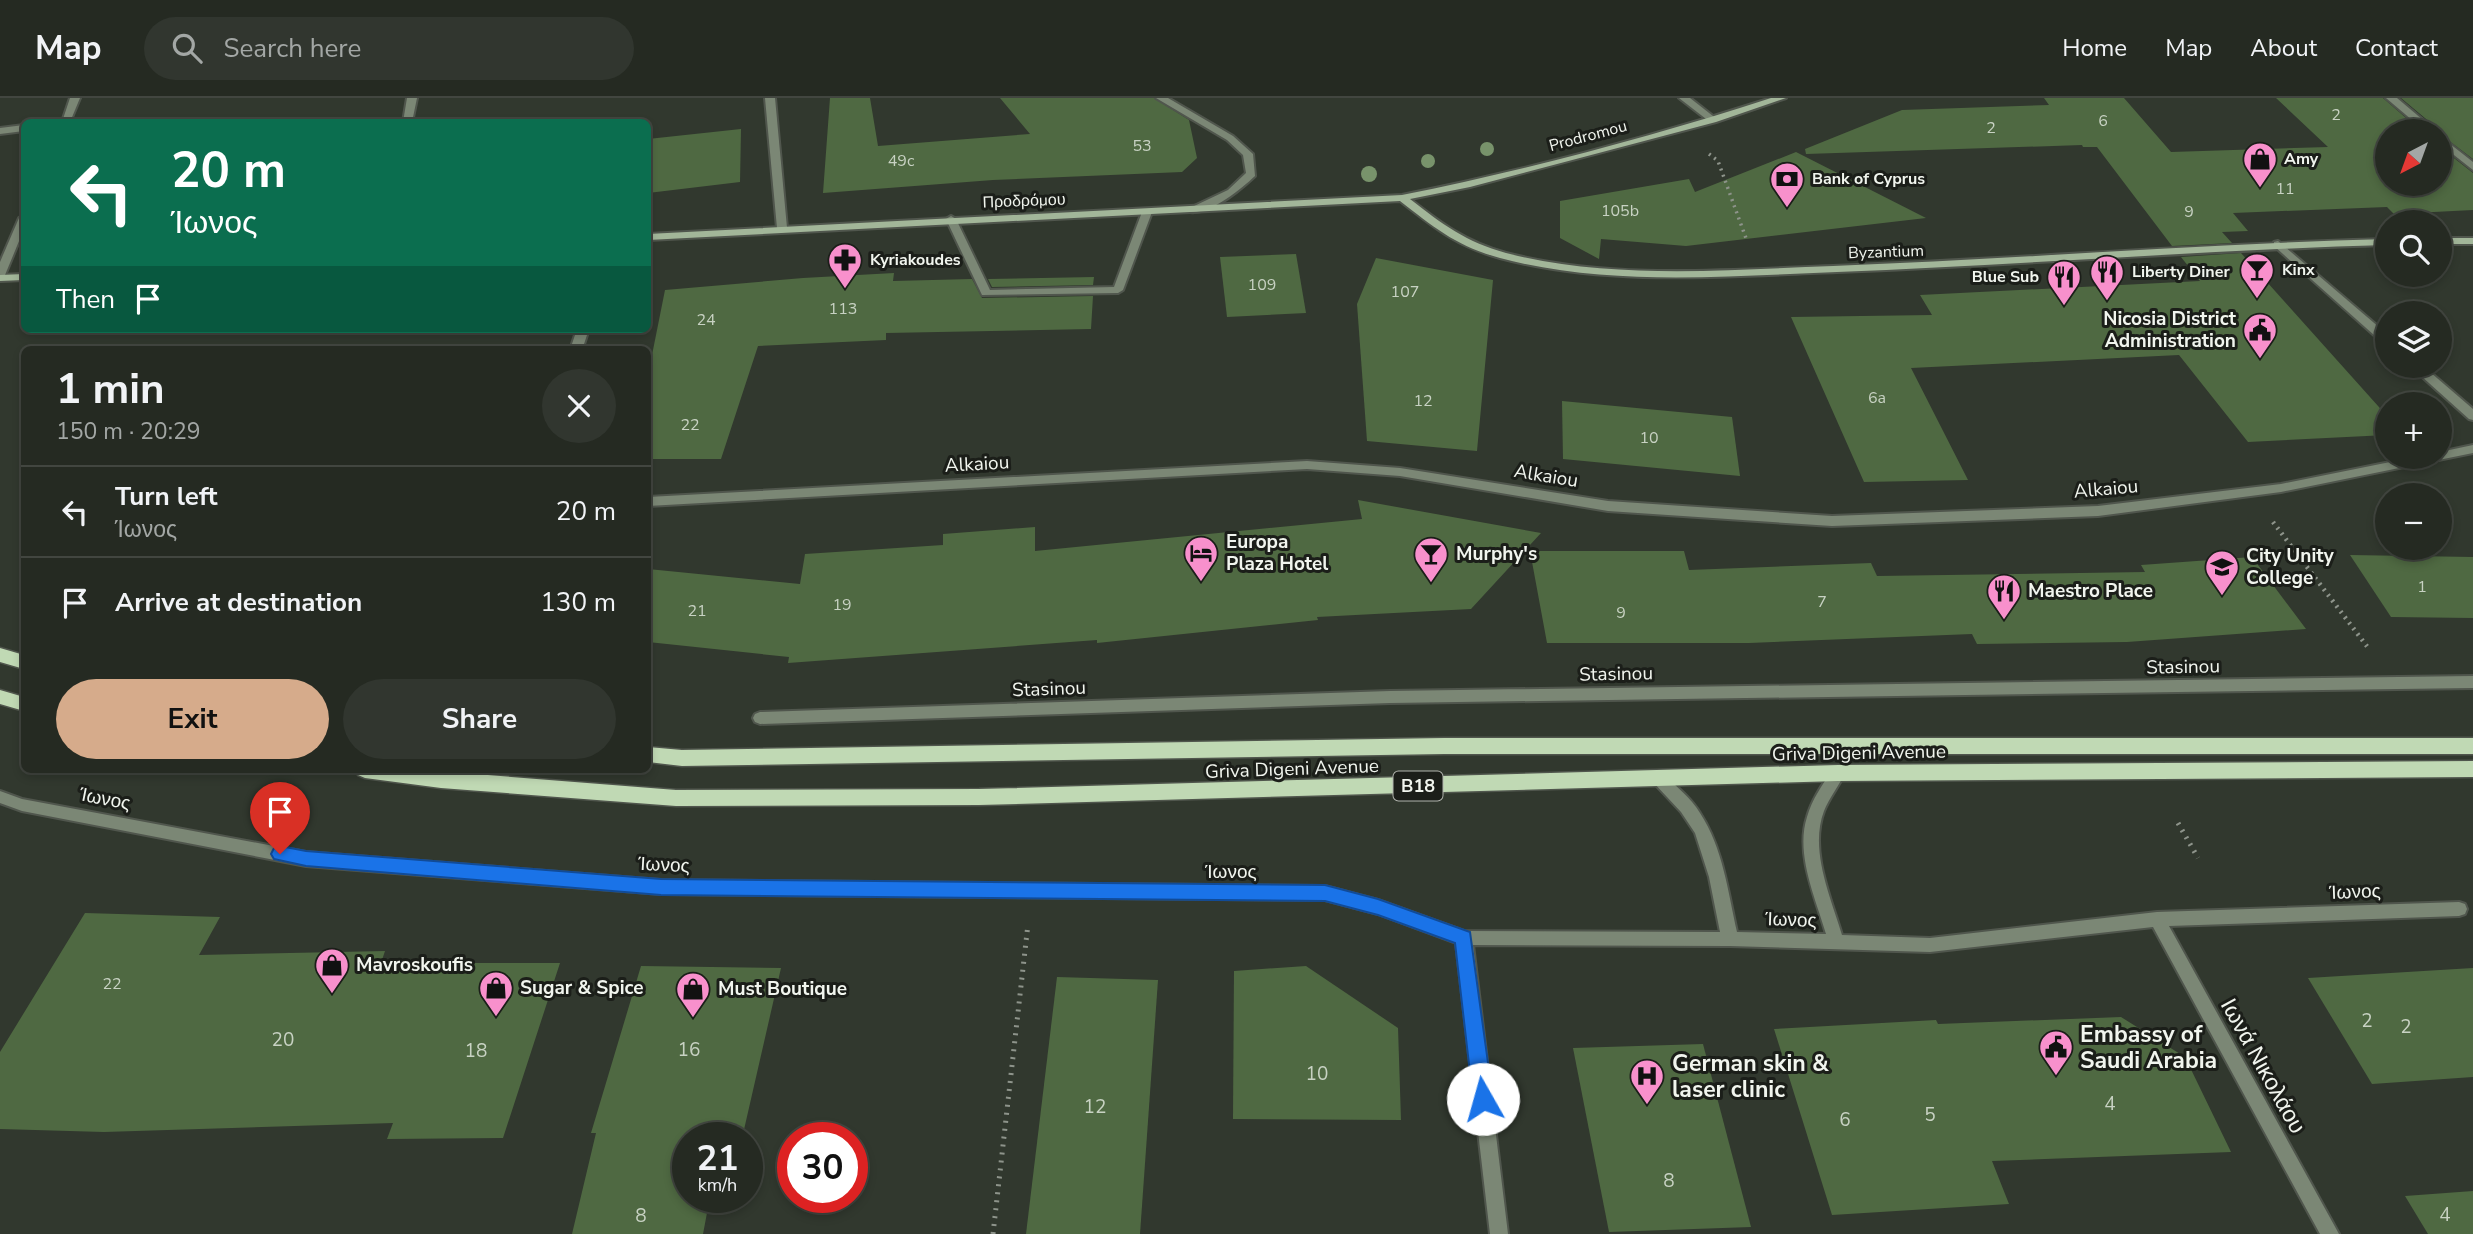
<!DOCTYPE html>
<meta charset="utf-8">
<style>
body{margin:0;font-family:"Nunito Sans",sans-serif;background:#31362f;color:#f1f3f6;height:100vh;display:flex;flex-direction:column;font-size:26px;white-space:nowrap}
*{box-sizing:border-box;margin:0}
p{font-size:23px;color:#a3a7a5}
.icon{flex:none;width:38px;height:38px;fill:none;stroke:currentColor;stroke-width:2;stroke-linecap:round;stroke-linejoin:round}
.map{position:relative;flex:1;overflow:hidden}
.drawer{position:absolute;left:21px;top:248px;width:630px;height:427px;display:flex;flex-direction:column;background:#252a22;border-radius:10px;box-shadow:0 4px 10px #0003,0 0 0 2px #424640}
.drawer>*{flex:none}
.top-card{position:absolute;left:21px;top:21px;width:630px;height:214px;border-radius:10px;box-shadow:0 4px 10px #0003,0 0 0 2px #424640;background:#0b6e4f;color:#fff;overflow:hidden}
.needle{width:46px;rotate:221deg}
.fabs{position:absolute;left:2375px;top:21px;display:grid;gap:14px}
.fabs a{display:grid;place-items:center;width:77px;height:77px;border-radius:50%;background:#252a22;box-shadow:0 4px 10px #0003,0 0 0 2px #424640;font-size:35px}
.speed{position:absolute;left:672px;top:1024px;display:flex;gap:14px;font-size:35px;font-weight:700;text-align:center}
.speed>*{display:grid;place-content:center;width:91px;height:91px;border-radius:50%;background:#252a22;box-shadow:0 4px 10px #0003,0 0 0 2px #424640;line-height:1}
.speed small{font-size:18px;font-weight:400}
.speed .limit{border:10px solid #d22;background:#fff;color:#111}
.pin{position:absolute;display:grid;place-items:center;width:60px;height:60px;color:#fff;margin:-72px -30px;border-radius:50% 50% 50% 0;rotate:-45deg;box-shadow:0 0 7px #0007}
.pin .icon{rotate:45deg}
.me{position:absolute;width:77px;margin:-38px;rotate:353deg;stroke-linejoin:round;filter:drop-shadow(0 0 5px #0008)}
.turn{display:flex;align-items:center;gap:24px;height:147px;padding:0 35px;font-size:32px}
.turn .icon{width:91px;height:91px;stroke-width:2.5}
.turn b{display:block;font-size:49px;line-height:60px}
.then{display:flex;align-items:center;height:66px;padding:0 35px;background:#0003;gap:14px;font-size:26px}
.round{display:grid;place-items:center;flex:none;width:74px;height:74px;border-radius:37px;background:#31362f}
.summary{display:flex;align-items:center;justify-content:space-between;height:119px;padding:0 35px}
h1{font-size:42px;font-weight:700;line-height:52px}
.primary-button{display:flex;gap:14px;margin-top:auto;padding:14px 35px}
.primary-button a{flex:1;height:80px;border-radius:42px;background:#d6ab8b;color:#111;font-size:28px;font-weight:700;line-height:80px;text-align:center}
.primary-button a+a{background:#31362f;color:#f1f3f6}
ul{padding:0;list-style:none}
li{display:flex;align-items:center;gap:21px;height:91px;padding:0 35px;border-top:2px solid #424640}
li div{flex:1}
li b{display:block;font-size:26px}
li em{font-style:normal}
header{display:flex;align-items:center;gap:42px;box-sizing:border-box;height:98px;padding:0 35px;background:#252a22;border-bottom:2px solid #424640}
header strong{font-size:33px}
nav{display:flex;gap:38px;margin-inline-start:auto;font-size:24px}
.search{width:490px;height:63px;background:#31362f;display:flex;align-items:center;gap:18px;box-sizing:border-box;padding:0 24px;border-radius:38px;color:#a3a7a5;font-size:26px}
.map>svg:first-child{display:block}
</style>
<header>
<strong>Map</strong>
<div class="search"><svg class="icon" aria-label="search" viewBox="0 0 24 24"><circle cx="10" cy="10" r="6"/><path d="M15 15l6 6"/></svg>Search here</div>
<nav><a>Home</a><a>Map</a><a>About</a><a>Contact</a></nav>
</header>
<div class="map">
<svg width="2473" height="1136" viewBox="0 0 2473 1136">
<rect width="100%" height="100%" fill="#31382e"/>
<!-- building -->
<g fill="#4f6942">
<path d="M830,0H870L878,48L1030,36L1000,0H1154L1189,22L1197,60L1182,74L993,82L823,95Z"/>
<path d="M2044,0H2124L2171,54L2328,49L2276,0H2383L2421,33H2387V86H2440V49L2473,75V112L2394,116L2387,109L2233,115L2248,133L2222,134L2232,145L2172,148L2097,49H2083L2082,47L1806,56L1805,51L1902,12L2049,7Z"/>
<path d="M2401,0H2473V61L2440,36L2438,31Z"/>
<path d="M741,31L740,84L648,95V41Z"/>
<path d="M1796,54L1926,120L1686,148L1601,141L1599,161L1560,140V103L1689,81L1695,94Z"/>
<path d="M2241,155L2387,318V337L2248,344L2179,257L1911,270L1968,382L1864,384L1791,219L1932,217L1920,197L2200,183L2181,159Z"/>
<path d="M1296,156L1306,215L1227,219L1220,159Z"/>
<path d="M1376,160L1493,182L1477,353L1367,343L1357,206Z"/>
<path d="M894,175L893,183L972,181L982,200L1093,198L1091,231L886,235V242L758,248L721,361H648V277L665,192L803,180Z"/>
<path d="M1094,179L1093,187L992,189L988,181Z"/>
<path d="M1562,303L1732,319L1740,378L1563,361Z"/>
<path d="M1358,402L1541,435L1471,511L1317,519L1318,522L1097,545V542L788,565L789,559L648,544V471L800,486L805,456L943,447V436L1035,429V453L1362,421Z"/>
<path d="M1530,453H1684L1689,472L1871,465L1877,478L2145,474L2141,467L2252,459L2306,531L2127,544L1977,546L1972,536L1749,545H1547Z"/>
<path d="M2350,457L2473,459V520L2391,519Z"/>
<path d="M85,815L220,819L199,857L385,853L381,865H560L503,1040L387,1041L393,1025L104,1034L0,1031V954Z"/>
<path d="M641,868L781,870L743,1036L688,1040V1099H710L703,1136H572L596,1035H591Z"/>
<path d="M1306,868L1398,930L1401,1022L1233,1021L1234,873Z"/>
<path d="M2473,870V979L2372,986L2308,880Z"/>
<path d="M1057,879L1158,882L1140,1136H1026Z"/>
<path d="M2121,919L2185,959L2231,1054L1992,1063L2009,1106L1832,1117L1774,931L1936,922L1938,926Z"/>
<path d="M1703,946L1751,1129L1609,1134L1573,950Z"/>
<path d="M2473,1093V1136H2428L2405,1098Z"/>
</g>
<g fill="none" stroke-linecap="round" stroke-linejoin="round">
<!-- service casing -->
<g stroke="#50564d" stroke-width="4">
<g id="service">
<path d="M66,21L71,24H58L60,22Z"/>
<path d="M24,27V33L0,36V30Z"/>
<path d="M1147,111L1152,114L1123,192L1118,195L982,197L946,121L951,118L956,121L990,192L1114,189L1142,114Z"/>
</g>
</g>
<!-- minor casing -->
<g stroke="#50564d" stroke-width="4">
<g id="minor">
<path d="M70,0H80L70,24H62Z"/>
<path d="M407,0H417L412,24H403Z"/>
<path d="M765,0H775L787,130L782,133L777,130Z"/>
<path d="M1156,0H1168L1233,38L1253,56L1255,78C1240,92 1211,116 1190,114V110L1228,92L1246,75L1243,57L1227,42Z"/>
<path d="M1679,0H1690L1718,22L1710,24Z"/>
<path d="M2386,0H2397L2436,33H2425Z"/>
<path d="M2440,38L2473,64V72L2440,46Z"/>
<path d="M24,117V131L5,177L0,180V164L19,120Z"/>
<path d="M2278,143L2387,236V246L2383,245L2274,148V144Z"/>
<path d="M577,231H589L582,252H570Z"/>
<path d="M2410,268H2423L2473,311V322L2469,321Z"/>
<path d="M2473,347V355L2281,394L2098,418L1832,428L1608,413L1400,378L1307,371L648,408V399L1307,363L1400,370L1608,403L1832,418L2098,408L2281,386L2415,359H2440V354Z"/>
<path d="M2473,578V590L1390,605L760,626L755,624L753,620L755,616L760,614L1390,593Z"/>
<path d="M1838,669L1843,671L1845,675C1839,688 1829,700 1824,713C1809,752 1831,800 1842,837L1930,840L2157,814L2459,804L2465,806L2467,811L2465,816L2459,818L2169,828L2339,1136H2320L2153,829L1930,854L1730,848L1473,847L1508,1136H1490L1456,845L1378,816L1325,802L661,796L306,768L22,713L0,705V693L22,701L306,754L661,782L1325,788L1378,802L1464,833L1720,834L1709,779L1695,735L1681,714L1653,684L1651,680L1653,676L1658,674L1663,676C1676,688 1691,700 1700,715C1723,750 1728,794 1737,834L1826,836C1816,801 1795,756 1807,719C1812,701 1823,686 1833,671Z"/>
</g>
</g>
<!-- secondary casing -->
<g stroke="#50564d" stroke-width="4">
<g id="secondary">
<path d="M1771,0H1786L1716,24L1470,89L1410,101C1442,126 1466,144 1506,155C1612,182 1725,172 1833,168C2017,161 2202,146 2387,141V147C2204,152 2021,167 1837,174C1726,178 1609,189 1500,160C1456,148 1435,130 1400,103L648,142V136L1402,97C1526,72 1651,39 1771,0Z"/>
<rect x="2440" y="140" width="33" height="6"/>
<path d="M24,176V182L0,183V177Z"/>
</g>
</g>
<!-- primary casing -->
<g stroke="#50564d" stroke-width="3">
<g id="primary">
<path d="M0,550L24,557V571L0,564Z"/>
<path d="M0,592L24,599V613L0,606Z"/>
<path d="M1444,640H2473V656H1444L682,668L648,664V649L682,652Z"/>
<path d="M2473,663V679L1838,683L979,707L676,708L441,690L365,680L358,677L356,672H424L676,692L979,691L1838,667Z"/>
</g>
</g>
<!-- path-far2 -->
<path stroke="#8e948b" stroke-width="3.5" stroke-dasharray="2 4.5" stroke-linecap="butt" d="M1709,56L1718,63L1747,143"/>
<!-- path-far1 -->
<path stroke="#8e948b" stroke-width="4.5" stroke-dasharray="2 5" stroke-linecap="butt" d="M2273,424L2369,551"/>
<!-- path -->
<g stroke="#8e948b" stroke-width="5" stroke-dasharray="2 6" stroke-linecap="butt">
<path d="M2178,725L2198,760"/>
<path d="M993,1136L1028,826"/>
</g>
<!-- service -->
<use href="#service" fill="#7b8775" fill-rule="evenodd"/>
<!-- minor -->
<use href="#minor" fill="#7b8775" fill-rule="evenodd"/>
<!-- secondary -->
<use href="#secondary" fill="#a2b699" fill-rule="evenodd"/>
<!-- primary -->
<use href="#primary" fill="#c0d9b4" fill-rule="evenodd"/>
</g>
<!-- trees -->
<g fill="#78936b">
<circle cx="1487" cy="51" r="7"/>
<circle cx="1428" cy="63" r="7"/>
<circle cx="1369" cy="76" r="8"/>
</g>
<!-- route -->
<path fill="#1a73e8" stroke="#114b97" stroke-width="2" d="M280,748L306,753L661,781L1325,787L1378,801L1470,834L1493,1001L1490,1008L1483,1011L1476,1008L1473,1001L1455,845L1378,817L1325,803L661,797L306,768L274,761L271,756L274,750Z"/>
<!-- icons -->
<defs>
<g id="shop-pin" transform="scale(1.75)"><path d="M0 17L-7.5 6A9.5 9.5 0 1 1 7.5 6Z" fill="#f890cc" stroke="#1b1e19"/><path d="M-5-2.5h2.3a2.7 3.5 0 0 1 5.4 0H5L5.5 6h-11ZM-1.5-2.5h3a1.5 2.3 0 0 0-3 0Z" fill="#111"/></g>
<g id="bank-pin" transform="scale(1.75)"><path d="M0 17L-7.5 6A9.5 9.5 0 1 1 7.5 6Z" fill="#f890cc" stroke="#1b1e19"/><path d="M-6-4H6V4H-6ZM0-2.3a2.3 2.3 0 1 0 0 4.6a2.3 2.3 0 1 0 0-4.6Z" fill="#111"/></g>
<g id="pharmacy-pin" transform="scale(1.75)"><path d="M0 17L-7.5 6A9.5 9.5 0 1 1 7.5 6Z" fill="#f890cc" stroke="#1b1e19"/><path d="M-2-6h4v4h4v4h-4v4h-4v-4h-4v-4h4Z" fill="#111"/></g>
<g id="bar-pin" transform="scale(1.75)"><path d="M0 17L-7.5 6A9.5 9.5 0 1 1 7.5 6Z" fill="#f890cc" stroke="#1b1e19"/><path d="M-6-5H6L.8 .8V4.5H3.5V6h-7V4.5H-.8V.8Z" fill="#111"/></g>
<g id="restaurant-pin" transform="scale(1.75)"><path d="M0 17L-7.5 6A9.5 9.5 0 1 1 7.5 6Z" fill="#f890cc" stroke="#1b1e19"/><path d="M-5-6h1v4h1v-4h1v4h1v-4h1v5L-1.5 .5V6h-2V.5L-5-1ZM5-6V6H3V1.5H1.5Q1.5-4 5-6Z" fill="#111"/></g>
<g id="civic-pin" transform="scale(1.75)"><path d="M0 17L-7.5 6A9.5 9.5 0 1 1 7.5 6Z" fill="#f890cc" stroke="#1b1e19"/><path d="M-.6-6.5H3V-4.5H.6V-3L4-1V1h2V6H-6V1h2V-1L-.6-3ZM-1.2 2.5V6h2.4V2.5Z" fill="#111"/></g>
<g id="hotel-pin" transform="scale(1.75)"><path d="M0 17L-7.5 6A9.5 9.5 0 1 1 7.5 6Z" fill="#f890cc" stroke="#1b1e19"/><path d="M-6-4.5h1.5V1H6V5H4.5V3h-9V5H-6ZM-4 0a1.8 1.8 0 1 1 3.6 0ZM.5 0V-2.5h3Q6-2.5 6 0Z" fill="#111"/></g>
<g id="university-pin" transform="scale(1.75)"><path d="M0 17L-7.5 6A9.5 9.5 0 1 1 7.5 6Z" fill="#f890cc" stroke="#1b1e19"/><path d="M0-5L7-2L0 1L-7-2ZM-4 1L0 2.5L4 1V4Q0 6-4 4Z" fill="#111"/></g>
<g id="hospital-pin" transform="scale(1.75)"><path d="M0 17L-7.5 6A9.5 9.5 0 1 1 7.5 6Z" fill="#f890cc" stroke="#1b1e19"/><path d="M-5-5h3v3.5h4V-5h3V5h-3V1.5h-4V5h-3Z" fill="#111"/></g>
</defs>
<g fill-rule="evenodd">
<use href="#shop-pin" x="2260" y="61"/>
<use href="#bank-pin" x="1787" y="81"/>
<use href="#pharmacy-pin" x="845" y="162"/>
<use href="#bar-pin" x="2257" y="172"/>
<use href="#restaurant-pin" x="2107" y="174"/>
<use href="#restaurant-pin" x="2064" y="179"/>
<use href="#civic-pin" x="2260" y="232"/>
<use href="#hotel-pin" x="1201" y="455"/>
<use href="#bar-pin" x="1431" y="456"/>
<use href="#university-pin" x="2222" y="469"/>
<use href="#restaurant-pin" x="2004" y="493"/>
<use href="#shop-pin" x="332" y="867"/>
<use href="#shop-pin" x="496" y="890"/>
<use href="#shop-pin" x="693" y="891"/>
<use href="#civic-pin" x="2056" y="949"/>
<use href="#hospital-pin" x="1647" y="978"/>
</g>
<g text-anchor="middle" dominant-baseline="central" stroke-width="6" stroke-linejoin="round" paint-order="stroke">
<!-- number labels -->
<g font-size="16" fill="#c8d2c3">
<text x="2336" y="17">2</text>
<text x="2103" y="23">6</text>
<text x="1991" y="30">2</text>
<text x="1142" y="48">53</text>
<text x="901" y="63">49c</text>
<text x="2285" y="91">11</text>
<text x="1620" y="113">105b</text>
<text x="2189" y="114">9</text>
<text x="1262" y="187">109</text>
<text x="1405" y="194">107</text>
<text x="843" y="211">113</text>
<text x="706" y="222">24</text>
<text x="1877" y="300">6a</text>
<text x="1423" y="303">12</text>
<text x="690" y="327">22</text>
<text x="1649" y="340">10</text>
<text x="2422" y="489">1</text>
<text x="1822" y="504">7</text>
<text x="842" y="507">19</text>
<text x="697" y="513">21</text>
<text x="1621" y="515">9</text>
<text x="112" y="886">22</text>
</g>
<!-- far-street labels -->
<g font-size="16" fill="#f1f5ee" stroke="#1b1e19">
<text transform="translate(1588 38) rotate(-15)">Prodromou</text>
<text transform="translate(1024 103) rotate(-2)">Προδρόμου</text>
<text transform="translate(1886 154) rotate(-2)">Byzantium</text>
</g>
<!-- far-poi labels -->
<g font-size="16" font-weight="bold" fill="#f1f5ee" stroke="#1b1e19" text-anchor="start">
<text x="2284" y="61">Amy</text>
<text x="1812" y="81">Bank of Cyprus</text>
<text x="870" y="162">Kyriakoudes</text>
<text x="2282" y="172">Kinx</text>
<text x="2132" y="174">Liberty Diner</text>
<text x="2039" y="179" text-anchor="end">Blue Sub</text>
</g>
<!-- shield labels -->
<rect fill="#1b1e19" stroke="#b1b4ae" stroke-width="2" x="1393.5" y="673.5" width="49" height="29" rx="5"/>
<g font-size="18" font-weight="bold" fill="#f1f5ee">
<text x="1418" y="688">B18</text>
</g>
<!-- poi labels -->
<g font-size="19" font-weight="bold" fill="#f1f5ee" stroke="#1b1e19" text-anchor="start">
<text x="2236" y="221" text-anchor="end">Nicosia District<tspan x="2236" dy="22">Administration</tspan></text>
<text x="1226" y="444">Europa<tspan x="1226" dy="22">Plaza Hotel</tspan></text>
<text x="1456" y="456">Murphy's</text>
<text x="2246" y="458">City Unity<tspan x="2246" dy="22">College</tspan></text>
<text x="2028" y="493">Maestro Place</text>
<text x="356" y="867">Mavroskoufis</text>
<text x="520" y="890">Sugar &amp; Spice</text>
<text x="718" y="891">Must Boutique</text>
</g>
<!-- street labels -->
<g font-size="19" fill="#f1f5ee" stroke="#1b1e19">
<text transform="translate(977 366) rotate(-3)">Alkaiou</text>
<text transform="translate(1546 378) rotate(9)">Alkaiou</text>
<text transform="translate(2106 391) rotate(-5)">Alkaiou</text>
<text transform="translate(2183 569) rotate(-1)">Stasinou</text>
<text transform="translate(1616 576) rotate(-1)">Stasinou</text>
<text transform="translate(1049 591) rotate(-2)">Stasinou</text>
<text transform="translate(1859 655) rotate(-1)">Griva Digeni Avenue</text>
<text transform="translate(1292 671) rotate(-2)">Griva Digeni Avenue</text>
<text transform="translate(105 701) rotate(11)">Ίωνος</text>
<text transform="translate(664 767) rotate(3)">Ίωνος</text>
<text x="1231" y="774">Ίωνος</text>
<text transform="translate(2355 794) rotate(-2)">Ίωνος</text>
<text transform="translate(1791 822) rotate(2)">Ίωνος</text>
</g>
<!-- near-number labels -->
<g font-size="19" fill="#c8d2c3">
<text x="2367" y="923">2</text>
<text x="2406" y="929">2</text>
<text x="283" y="942">20</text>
<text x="689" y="952">16</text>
<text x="476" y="953">18</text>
<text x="1317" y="976">10</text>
<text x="2110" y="1006">4</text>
<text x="1095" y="1009">12</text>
<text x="1930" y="1017">5</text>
<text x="1845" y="1022">6</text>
<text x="1669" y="1083">8</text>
<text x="2445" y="1117">4</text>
<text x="641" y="1118">8</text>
</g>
<!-- near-poi labels -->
<g font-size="23" font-weight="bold" fill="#f1f5ee" stroke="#1b1e19" text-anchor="start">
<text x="2080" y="936">Embassy of<tspan x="2080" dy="26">Saudi Arabia</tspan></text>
<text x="1672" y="965">German skin &amp;<tspan x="1672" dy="26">laser clinic</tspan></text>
</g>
<!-- near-street labels -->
<g font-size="23" fill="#f1f5ee" stroke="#1b1e19">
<text transform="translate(2263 968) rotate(61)">Ιωνά Νικολάου</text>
</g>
</g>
</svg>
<div class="fabs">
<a><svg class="needle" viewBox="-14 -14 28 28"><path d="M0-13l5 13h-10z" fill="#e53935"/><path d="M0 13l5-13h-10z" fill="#a3a7a5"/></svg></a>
<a><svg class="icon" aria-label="search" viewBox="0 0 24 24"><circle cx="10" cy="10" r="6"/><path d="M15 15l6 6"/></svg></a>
<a><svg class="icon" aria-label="layers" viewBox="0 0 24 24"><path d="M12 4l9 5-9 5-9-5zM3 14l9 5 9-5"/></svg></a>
<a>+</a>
<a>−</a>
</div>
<div class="speed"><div>21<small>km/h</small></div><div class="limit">30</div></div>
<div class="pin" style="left:280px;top:756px;background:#d93025"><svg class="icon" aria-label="arrive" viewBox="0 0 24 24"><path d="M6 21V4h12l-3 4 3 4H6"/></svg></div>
<svg class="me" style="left:1483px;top:1001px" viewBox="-20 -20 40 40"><circle r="19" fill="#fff"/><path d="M0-13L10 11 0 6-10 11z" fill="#1a73e8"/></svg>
<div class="top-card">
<div class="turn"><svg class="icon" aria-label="left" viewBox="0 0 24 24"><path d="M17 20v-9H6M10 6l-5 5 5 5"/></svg><div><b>20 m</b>Ίωνος</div></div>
<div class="then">Then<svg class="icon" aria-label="arrive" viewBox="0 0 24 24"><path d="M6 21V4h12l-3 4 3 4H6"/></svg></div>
</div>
<section class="drawer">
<div class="summary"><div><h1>1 min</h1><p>150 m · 20:29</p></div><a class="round"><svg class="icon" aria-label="close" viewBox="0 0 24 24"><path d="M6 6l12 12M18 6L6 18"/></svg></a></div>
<ul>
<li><svg class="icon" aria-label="left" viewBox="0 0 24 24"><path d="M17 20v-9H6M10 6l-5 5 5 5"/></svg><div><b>Turn left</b><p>Ίωνος</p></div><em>20 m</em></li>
<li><svg class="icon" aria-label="arrive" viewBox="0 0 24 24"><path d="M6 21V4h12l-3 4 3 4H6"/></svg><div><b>Arrive at destination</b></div><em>130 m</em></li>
</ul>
<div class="primary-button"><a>Exit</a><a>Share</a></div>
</section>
</div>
